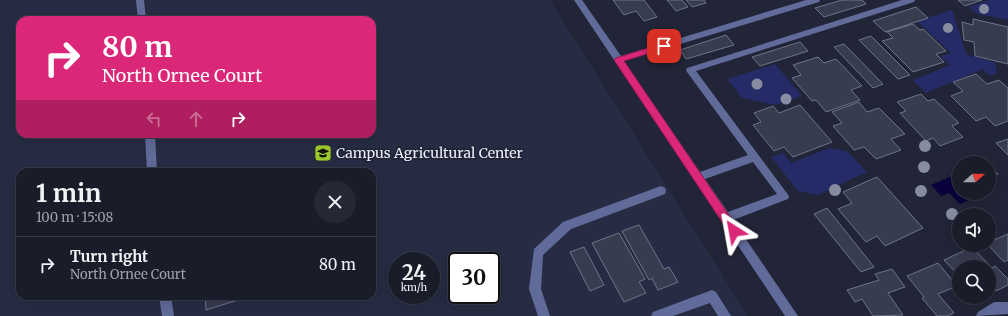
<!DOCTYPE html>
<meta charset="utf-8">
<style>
body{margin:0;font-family:Merriweather,serif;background:#262935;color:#f1f3f6;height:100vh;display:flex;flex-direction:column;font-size:15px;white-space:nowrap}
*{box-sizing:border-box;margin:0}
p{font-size:13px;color:#9fa1a8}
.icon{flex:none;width:22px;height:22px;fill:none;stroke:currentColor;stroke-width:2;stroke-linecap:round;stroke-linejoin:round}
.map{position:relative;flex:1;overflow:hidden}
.panel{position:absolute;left:16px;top:168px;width:360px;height:132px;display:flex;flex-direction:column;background:#191c29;border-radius:12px;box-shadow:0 4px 16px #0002,0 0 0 1px #373a46}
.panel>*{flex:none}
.hud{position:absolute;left:16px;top:16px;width:360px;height:122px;border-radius:12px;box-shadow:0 4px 16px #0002,0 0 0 1px #373a46;background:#db2777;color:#fff;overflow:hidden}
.needle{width:26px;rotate:69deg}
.tools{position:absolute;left:952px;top:156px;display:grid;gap:8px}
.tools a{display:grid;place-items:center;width:44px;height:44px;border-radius:50%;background:#191c29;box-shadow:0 4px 16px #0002,0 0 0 1px #373a46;font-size:20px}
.speed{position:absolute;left:388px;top:252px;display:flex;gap:8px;font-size:20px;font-weight:700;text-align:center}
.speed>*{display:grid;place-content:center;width:52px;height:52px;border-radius:50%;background:#191c29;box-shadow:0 4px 16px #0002,0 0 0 1px #373a46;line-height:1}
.speed small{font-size:10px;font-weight:400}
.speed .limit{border:2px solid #111;border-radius:6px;background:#fff;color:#111}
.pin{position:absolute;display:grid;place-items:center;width:34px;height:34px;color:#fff;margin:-17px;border-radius:8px;box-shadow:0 2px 6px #0006}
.me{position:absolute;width:44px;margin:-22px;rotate:326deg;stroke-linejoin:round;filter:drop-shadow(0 0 3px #0008)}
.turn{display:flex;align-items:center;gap:14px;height:84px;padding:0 20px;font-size:18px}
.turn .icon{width:52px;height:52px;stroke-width:2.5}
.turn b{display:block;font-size:28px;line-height:34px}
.lanes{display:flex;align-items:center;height:38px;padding:0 20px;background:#0003;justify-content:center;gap:20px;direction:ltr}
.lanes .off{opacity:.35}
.round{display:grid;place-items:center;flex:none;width:42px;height:42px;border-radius:21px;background:#262935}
.headline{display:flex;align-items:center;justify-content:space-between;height:68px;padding:0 20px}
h1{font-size:24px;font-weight:700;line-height:30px}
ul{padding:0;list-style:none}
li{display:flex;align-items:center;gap:12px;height:56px;padding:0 20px;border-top:1px solid #373a46}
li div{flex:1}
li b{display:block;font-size:15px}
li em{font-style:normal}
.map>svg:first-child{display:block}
</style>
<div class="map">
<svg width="1008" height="316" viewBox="0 0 1008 316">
<rect width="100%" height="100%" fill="#212537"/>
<!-- built -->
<path fill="#272c44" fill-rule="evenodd" d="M0,0H550L748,316H0ZM20,20H372V134H20ZM20,172H372V296H20ZM397,261H431V295H397ZM457,261H491V295H457Z"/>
<!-- green -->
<g fill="#252b66">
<path d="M989,0H1008V20L977,14L969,7Z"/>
<path d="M952,10L966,54L995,63L997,73L990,76L983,69L926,93L913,80L950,65L941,56L951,53L917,21Z"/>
<path d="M775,64L802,96L775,105L742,98L727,79Z"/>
<path d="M829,148L847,151L867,172L818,195L798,191L771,157L783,153L791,163Z"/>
</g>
<!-- water -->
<path fill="#09023c" d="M952,176L959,183V193H978L980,195L960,204L949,193L941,196L931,185Z"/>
<!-- building -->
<g fill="#383c4f" stroke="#6e7489">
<path d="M613,0H644L657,17L644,21L636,11L624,15Z"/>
<path d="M667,0H682L688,7L676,11Z"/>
<path d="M686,0H704L706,3L692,7Z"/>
<path d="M842,0H862L866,4L824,17L815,8Z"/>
<path d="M958,0H982L965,6Z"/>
<path d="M916,7L928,18L885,32L873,21Z"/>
<path d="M973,19L1008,27V64L975,56L974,42L964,40L962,22L973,25Z"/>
<path d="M913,24L920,30L923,29L946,51L936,54L944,62L913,72L882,41L893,38L887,32Z"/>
<path d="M726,35L734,45L686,59L680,50Z"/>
<path d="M871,36L910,75L898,79L859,40Z"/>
<path d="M800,42L808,51L760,66L752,57Z"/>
<path d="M844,44L883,84L873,88L834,47Z"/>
<path d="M818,57L824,63L836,59L862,86L851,90L860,100L826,112L816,100L812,101L792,78L801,75L793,65Z"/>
<path d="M976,74L987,84L999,80L1008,88V121L995,126L986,117L976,121L951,96L963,91L953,82Z"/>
<path d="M921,94L928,101L934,99L959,123L952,126L963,137L940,146L933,138L926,141L900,113L906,111L897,102Z"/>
<path d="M859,102L867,112L879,108L905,134L891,139L901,150L876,159L864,147L854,150L833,126L842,123L832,112Z"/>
<path d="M800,105L832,142L793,157L784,147L774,151L753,125L761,122L754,113L773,106L779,113Z"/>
<path d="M1008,139V155L996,143Z"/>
<path d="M981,158L986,163H969Z"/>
<path d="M989,166L998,174L989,178Z"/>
<path d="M877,177L923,228L885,246L877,236L866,242L838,209L852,203L843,192Z"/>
<path d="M827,208L874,267L861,272L814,214Z"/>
<path d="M639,225L664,269L669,267L678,282L658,290L652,278L649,280L622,231Z"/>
<path d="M619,233L645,279L639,282L646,293L624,302L592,243Z"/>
<path d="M1008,234V260L1004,262L988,245L989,242Z"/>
<path d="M584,247L604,285L590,291L570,252Z"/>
<path d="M972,247L992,268L995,266L1008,279V285L996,291L989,283V267H959V276L944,260Z"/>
<path d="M938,263L957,286L938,294L954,313L947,316H937L922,298L924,297L907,276Z"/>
<path d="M892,269L905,287L888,293L903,315L873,316L862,299L855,302L847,290L879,280L875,274Z"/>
<path d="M205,296H251L206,310Z"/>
</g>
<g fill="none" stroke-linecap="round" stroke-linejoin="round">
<!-- minor -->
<g fill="#616b99" fill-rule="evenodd">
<path d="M136,0H144L146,20H138Z"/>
<path d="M574,0H582L621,56L806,0H820L819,2L624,61L700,172L748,155L687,72L686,70L687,68L902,0H915L914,2L696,71L789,196L788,199L733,220L798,316H785ZM753,162L777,194L728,212L705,179Z"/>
<path d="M145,134H155L157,172H147Z"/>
<path d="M661,186L665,188L666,191L665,194L571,229L543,255L541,289L550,316H538L529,289L534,249L563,222Z"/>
<path d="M712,290L716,292L731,316H718L710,303L673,316H651L653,312Z"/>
<path d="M159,296H171L174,316H162Z"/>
<path d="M994,302H1008V314L976,316L978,312Z"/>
</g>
</g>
<!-- trees -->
<g fill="#888ca0">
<circle cx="984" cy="9" r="5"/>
<circle cx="948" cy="28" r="5"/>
<circle cx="757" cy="84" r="5.5"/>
<circle cx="786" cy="99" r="5.5"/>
<circle cx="925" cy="146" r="6"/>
<circle cx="924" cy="167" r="6"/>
<circle cx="835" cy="190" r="6"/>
<circle cx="921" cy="191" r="6"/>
<circle cx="952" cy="214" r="6"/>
</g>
<!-- route -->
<path fill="#db2777" stroke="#8e194d" d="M664,43L668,46L667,48L624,61L737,227L739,231L737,234L734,235L730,234L614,60L616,58Z"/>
<!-- icons -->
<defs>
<g id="university-square" transform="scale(0.9)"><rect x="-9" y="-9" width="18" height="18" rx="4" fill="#9fca2d" stroke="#212537"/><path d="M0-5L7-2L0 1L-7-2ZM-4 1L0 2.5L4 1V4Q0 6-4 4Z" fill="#111"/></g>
</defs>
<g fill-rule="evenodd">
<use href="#university-square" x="323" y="153"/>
</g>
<g text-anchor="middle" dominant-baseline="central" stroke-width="3.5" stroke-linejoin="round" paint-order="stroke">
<!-- poi labels -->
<g font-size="14" fill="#edf0fc" stroke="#212537" text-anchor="start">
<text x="336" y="153">Campus Agricultural Center</text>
</g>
</g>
</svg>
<div class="tools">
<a><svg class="needle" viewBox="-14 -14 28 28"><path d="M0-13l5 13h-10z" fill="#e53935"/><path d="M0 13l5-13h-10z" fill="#9fa1a8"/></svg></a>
<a><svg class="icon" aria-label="sound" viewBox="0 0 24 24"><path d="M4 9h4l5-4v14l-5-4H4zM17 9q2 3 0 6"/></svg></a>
<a><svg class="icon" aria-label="search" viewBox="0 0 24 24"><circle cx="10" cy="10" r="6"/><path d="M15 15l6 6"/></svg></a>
</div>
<div class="speed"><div>24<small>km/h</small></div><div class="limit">30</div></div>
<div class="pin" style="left:664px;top:46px;background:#d93025"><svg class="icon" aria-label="arrive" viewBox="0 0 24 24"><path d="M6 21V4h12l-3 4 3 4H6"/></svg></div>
<svg class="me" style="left:734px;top:231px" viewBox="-20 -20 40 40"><path d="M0-17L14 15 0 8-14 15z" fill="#db2777" stroke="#fff" stroke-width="4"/></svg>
<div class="hud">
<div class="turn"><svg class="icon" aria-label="right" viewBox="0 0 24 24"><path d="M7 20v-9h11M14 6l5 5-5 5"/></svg><div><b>80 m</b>North Ornee Court</div></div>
<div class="lanes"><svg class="icon off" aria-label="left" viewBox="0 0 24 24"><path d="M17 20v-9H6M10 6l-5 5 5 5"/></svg><svg class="icon off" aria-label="ahead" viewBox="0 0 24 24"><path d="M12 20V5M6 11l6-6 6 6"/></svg><svg class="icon" aria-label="right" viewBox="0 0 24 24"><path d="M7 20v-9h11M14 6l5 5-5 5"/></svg></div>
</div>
<section class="panel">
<div class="headline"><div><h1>1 min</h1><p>100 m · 15:08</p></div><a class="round"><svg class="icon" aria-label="close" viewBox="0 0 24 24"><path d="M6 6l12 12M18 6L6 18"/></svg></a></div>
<ul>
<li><svg class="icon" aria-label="right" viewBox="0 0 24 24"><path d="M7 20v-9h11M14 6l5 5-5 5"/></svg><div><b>Turn right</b><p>North Ornee Court</p></div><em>80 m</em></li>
</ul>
</section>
</div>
